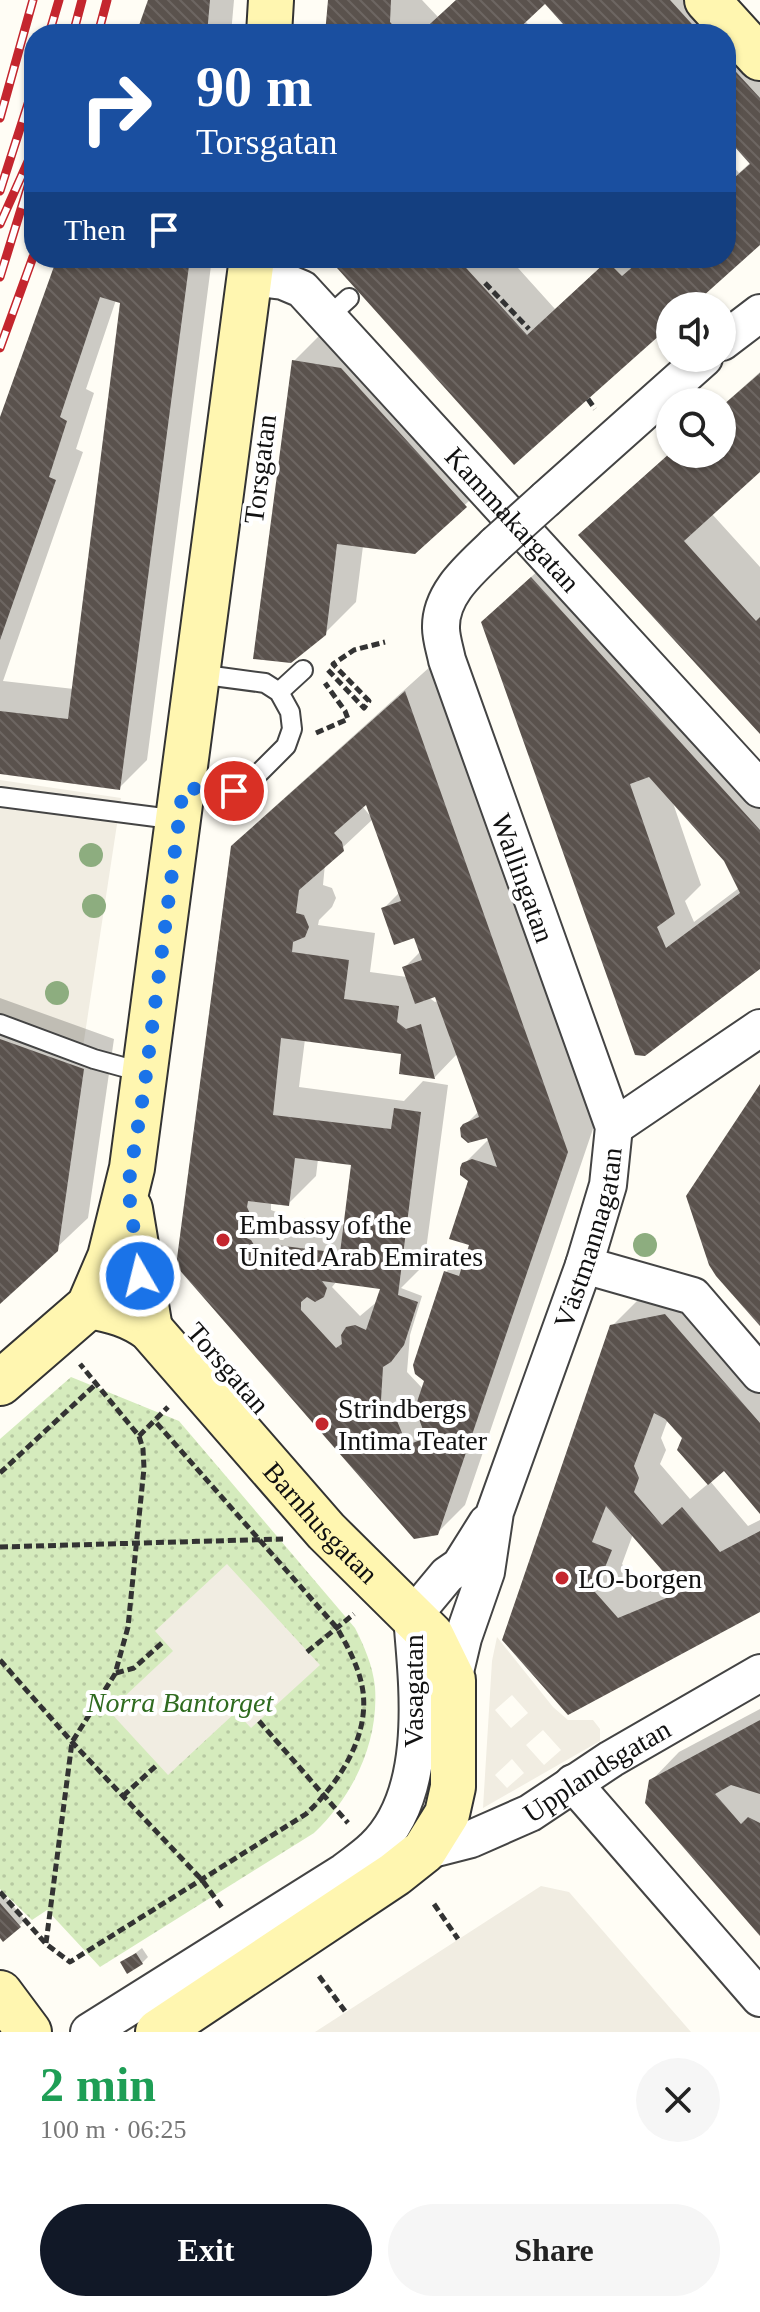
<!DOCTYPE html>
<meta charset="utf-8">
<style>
body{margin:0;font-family:"Times New Roman",serif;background:#f6f6f6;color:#222;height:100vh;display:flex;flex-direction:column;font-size:30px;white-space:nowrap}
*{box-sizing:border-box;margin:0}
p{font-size:26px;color:#767676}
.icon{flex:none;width:44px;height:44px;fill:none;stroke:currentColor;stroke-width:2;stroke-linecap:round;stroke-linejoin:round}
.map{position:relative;height:2032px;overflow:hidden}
.sheet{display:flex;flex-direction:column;background:#fff;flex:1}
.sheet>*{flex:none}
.banner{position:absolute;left:24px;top:24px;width:712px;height:244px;border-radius:32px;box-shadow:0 2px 6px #0004;background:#1a4fa0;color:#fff;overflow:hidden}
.controls{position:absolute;left:656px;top:292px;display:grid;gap:16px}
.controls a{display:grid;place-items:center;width:80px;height:80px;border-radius:50%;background:#fff;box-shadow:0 2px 6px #0004;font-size:40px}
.pin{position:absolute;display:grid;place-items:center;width:68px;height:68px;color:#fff;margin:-34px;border:4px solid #fff;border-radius:50%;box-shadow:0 2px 8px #0007}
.me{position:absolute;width:88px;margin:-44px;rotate:352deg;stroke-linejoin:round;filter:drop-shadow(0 0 6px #0008)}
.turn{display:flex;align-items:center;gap:28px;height:168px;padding:0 40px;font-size:36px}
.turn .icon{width:104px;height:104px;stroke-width:2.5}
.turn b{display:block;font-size:56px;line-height:68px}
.then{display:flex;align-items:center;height:76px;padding:0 40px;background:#0003;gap:16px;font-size:30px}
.round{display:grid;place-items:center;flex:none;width:84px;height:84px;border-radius:42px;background:#f6f6f6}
.overview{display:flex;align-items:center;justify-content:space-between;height:136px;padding:0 40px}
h1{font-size:48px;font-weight:700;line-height:60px;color:#1e9e55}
.cta{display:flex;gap:16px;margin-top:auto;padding:16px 40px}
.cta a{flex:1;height:92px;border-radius:48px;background:#111827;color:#fff;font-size:32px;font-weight:700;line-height:92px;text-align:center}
.cta a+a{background:#f6f6f6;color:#222}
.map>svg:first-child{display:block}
</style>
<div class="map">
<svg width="760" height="2032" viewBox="0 0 760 2032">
<defs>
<pattern id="park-dots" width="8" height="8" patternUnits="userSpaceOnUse" patternTransform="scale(2)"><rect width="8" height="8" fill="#d5ebbd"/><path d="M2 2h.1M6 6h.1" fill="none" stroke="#b6c8a1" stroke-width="1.8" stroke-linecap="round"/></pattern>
<pattern id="building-back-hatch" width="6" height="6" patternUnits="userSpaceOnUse" patternTransform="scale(2)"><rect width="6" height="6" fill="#5a524d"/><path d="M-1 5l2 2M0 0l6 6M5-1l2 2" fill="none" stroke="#6d6662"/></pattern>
</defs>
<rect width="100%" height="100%" fill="#fffdf5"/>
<!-- park -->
<path fill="url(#park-dots)" d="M71,1377L179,1421L355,1628C364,1646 373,1666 375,1687C379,1743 353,1796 314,1833L100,1967L47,1910L32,1920L0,1889V1439Z"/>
<!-- plaza -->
<g fill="#f1ede2" fill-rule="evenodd">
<path d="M0,780L121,798L81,1060L84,1064L0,1034Z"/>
<path d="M227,1564L320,1665L251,1728L236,1712L168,1775L109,1711L173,1651L155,1631Z"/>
<path d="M497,1637L553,1707L568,1720H593L600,1729V1741L483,1808L492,1661ZM512,1695L528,1713L511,1728L495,1710ZM543,1730L561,1750L544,1765L526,1745ZM512,1759L524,1773L507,1788L495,1775Z"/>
<path d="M541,1886L569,1892L691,2032H315Z"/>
</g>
<!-- shadow -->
<g fill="#0003" fill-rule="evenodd">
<path d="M150,0H234L231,34H138Z"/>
<path d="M330,0H422L438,17L456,0H723L760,41V242L689,306H670V323L515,462L330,258H509L555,309L611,258H726V158L739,173L751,162L735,144L726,151V34H575L545,2L525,21L537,34H327Z"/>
<path d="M59,258H212L147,760L119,788L0,772V423ZM116,300L123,302L74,689L3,681L83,452L76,449L94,393L86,389Z"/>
<path d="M324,331L372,338L497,475L414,552L363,546L356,602L325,633L294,361Z"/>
<path d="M760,372V470L712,514L760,567V732L609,508L670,453L722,454V406Z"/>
<path d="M560,551L667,670L645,692L680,729L692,718L760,783V967L644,1054L511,595ZM672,800L726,861L739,888L694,922L685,901L701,885Z"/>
<path d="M432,665L595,1123L465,1505L437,1533L178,1266L261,819ZM367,802L372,818L362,806ZM373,819L400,892L383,909L415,935L421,951L404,968L407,977L370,972L375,933L318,925L319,920L332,907L336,898L332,888L323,885L325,864ZM436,994L438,1001L435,1002L428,997ZM305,1039L403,1052L401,1072L435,1077L458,1053L479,1111L465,1125L488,1135L489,1139L464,1164L471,1180V1247L446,1272L423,1389L407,1372L410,1335L422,1296L401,1288L424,1265L448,1085L423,1081L404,1101L299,1087ZM318,1159L353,1164L345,1224L305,1218L283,1240H280L276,1234L282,1227L283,1220L279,1213L271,1210V1202L288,1204L316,1176ZM337,1281L383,1287L379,1300L360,1316L332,1287Z"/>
<path d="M0,998L114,1039L88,1218L0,1301Z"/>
<path d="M693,1288L760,1365V1511L724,1469L710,1481L748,1526L760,1520V1609L569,1713L612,1326L640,1298ZM668,1419L684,1438L709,1483L690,1499L660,1464L666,1450L661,1438ZM633,1534L674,1580L647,1592L622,1564Z"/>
<path d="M760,1709V1932L651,1781L679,1752Z"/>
<path d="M3,1894L25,1920L4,1939L0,1935V1897Z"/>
<path d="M142,1948L148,1957L142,1963H123Z"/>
</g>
<!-- building -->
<g fill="url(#building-back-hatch)" fill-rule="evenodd">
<path d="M148,0H210L207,34H136Z"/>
<path d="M328,0H391L390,22L401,34H325Z"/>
<path d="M456,0H670L701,34H572L545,4L513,34H419Z"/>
<path d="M726,61L760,98V245L692,306H670V326L514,465L328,258H457L527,335L607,261L622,276L643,258H726V185L750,164L734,146L726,154Z"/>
<path d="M57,258H190L120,790L0,774V711L68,719L120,303L100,297L60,417L67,421L49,477L56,480L0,640V417Z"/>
<path d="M292,360L341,368L467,507L415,554L337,544L326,635L291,663L253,659Z"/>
<path d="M760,373V472L684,541L756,621L760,617V734L578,535L669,454H722V406Z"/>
<path d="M531,577L760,830V969L645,1056L635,1055L481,622ZM649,777L724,861L740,893L666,948L657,927L675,914L630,784Z"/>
<path d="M405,691L568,1152L438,1535L414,1539L176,1266L231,846ZM366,805L401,901L381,908L394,945L414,938L422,960L402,967L415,1004L435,997L479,1117L463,1124L460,1128L461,1137L468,1143L487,1138L497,1167L472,1159L462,1163L460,1168V1175L468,1181L449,1239L469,1245L459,1276L444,1271L413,1365L415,1374L424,1381L415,1408L426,1438L407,1445L395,1416L381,1400L383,1367L391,1362L404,1345L418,1302L398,1295L421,1112L394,1108L391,1129L273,1115L281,1038L401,1054L399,1074L435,1079L421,1024L406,1029L397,1022L399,1006L344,999L349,960L292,952L293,942L305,937L309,927L304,915L296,913L299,890L344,851L342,842L334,833ZM295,1158L351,1165L340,1253L276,1245L274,1259L265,1267H252L250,1263L255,1257L256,1248L251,1240L244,1237V1232L253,1220L247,1207L248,1201L289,1206ZM322,1281L380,1289L366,1330L355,1325L346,1327L341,1335L342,1344L336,1348L301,1310V1302L307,1297L315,1302L324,1297L327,1288Z"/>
<path d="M0,1039L84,1069L58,1251L0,1304Z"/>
<path d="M760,1084V1326L716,1276L709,1265L686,1196Z"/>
<path d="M665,1314L760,1423V1514L724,1471L708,1485L677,1450L682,1438L665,1419L654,1413L634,1466L639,1478L634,1492L662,1525L682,1507L720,1552L760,1531V1612L568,1715L502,1640L610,1325ZM606,1506L681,1592L618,1618L595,1592L612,1550L592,1542Z"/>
<path d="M760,1720V1794L731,1785L715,1794L741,1824L748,1817L760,1823V1936L645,1803L649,1780Z"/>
<path d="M0,1903L21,1927L3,1942L0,1938Z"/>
<path d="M136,1953L143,1964L127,1974L120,1962Z"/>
</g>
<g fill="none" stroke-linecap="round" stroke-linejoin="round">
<!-- lane casing -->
<g stroke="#444" stroke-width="22">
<g id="lane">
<path d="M328,317L349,298"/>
<path d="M279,692L303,670"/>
<path d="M183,788L234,791L252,780L286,746L292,729L290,712L279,692L265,683L198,674"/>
<path d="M0,797L179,820"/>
<path d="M0,1024L94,1059L145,1073"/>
</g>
</g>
<!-- street casing -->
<g stroke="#444" stroke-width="40">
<g id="street">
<path id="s1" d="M250,277L283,281L302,289L760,789"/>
<path d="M722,342L760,313"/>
<path d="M546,499L704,358"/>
<path d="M614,1127L760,1028"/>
<path d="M584,1265L693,1296L760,1374"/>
<path id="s2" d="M453,1680L463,1638L486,1572L495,1512L584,1265L608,1185L614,1127L447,660C445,650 441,638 441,628C440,592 473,567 496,544"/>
<path d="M573,1783L760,1998"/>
<path id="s3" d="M424,1851L471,1839L530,1813L611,1759L760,1673"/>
<path d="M89,2032L344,1872C354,1864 365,1857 374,1848C431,1794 418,1688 412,1617L447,1575L460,1566L487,1523"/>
</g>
</g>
<!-- secondary casing -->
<g stroke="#333" stroke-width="48">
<g id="secondary">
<path d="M707,0L760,58"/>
<path d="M269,34L271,0"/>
<path d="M130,1209L150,1329"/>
<path id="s4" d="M89,1306C112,1310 131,1315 150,1329L326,1531L431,1635L453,1680V1787L447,1814L424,1851L395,1874L158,2032"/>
<path d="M0,1383L89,1306L110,1257L132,1168L252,258"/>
<path d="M0,1993L29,2032"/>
</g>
</g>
<!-- path -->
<g stroke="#333" stroke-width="5" stroke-dasharray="8 4" stroke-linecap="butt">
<path d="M485,283L529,329"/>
<path d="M588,399L595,409"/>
<path d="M328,670L364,708L369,701L333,664L354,650L385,642"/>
<path d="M316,733L348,719L345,711L325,683"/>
<path d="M139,1436L168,1407"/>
<path d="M0,1473L96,1384"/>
<path d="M0,1547L283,1539"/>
<path d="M307,1652L354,1614"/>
<path d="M0,1660L72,1742L202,1880L223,1909"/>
<path d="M116,1673L134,1668L164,1641"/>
<path d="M259,1721L348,1823"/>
<path d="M123,1796L158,1764"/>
<path d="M0,1892L46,1944L70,1962L306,1814C338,1784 369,1738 363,1692C360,1669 348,1647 337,1628L154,1420"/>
<path d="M434,1904L458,1939"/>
<path d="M46,1943L72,1742L115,1674L128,1627L144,1468L143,1449L139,1436L80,1364"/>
<path d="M319,1976L345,2011"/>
</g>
<!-- lane -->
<use href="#lane" stroke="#fff" stroke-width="18"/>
<!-- street -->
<use href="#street" stroke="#fff" stroke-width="36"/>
<!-- secondary -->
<use href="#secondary" stroke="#fff6b0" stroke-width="44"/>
<!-- rail casing -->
<g stroke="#c4262e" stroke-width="9">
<g id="rail">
<path d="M49,34L59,0"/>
<path d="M73,34L82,0"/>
<path d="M98,34L107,0"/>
<path d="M0,118L33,0"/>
<path d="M0,191L34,85"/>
<path d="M0,224L34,148"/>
<path d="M0,277L34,167"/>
<path d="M0,348L33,257"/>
</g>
</g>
<!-- rail -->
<use href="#rail" stroke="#fff" stroke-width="6" stroke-dasharray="18" stroke-linecap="butt"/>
<!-- street-bridge casing -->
<g stroke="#444" stroke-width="40" stroke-linecap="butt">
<path id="street-bridge" d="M496,544L546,499"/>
</g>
<!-- street-bridge -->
<use href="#street-bridge" stroke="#fff" stroke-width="36"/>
</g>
<!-- trees -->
<g fill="#8dad7f">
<circle cx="91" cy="855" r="12"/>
<circle cx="94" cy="906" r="12"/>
<circle cx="57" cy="993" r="12"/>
<circle cx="645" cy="1245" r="12"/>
</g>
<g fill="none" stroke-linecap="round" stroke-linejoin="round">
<!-- route -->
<path stroke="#1a73e8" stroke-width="14" stroke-dasharray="0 25.2" d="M140,1276L128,1187L144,1090L183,788L234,791"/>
</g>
<!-- markers -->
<g fill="#c4262e" stroke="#fff" stroke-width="3">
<circle cx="223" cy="1240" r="8"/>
<circle cx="322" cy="1424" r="8"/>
<circle cx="562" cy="1578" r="8"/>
</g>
<g text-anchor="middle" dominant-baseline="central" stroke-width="8" stroke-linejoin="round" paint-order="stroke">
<!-- street labels -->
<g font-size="28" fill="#111" stroke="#fff">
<text transform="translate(260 469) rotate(-83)">Torsgatan</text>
<text stroke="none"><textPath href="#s1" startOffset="366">Kammakargatan</textPath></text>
<text transform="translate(523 878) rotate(70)">Wallingatan</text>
<text stroke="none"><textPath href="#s2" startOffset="464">Västmannagatan</textPath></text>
<text transform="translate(228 1368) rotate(49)">Torsgatan</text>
<text stroke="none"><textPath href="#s4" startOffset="324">Barnhusgatan</textPath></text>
<text transform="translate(413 1691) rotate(-90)">Vasagatan</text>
<text stroke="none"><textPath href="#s3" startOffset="192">Upplandsgatan</textPath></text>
</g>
<!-- poi labels -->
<g font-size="28" fill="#111" stroke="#fff" text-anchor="start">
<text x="239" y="1224">Embassy of the<tspan x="239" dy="32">United Arab Emirates</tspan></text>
<text x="338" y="1408">Strindbergs<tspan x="338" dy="32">Intima Teater</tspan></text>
<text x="578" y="1578">LO-borgen</text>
</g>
<!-- park labels -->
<g font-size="28" font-style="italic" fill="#2f6b1f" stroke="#fff">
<text x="180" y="1702">Norra Bantorget</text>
</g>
</g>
</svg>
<div class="controls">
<a><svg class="icon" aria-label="sound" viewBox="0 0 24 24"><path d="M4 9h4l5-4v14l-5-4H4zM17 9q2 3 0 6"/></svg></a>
<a><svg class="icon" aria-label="search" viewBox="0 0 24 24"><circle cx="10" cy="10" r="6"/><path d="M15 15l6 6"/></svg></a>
</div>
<div class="pin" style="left:234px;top:791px;background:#d93025"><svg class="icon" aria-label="arrive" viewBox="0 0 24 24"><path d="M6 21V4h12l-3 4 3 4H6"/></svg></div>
<svg class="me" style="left:140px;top:1276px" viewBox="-20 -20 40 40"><circle r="17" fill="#1a73e8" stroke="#fff" stroke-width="3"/><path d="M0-11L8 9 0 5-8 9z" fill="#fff"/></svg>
<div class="banner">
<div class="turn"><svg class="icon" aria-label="right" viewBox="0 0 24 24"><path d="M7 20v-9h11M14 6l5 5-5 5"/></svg><div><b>90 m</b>Torsgatan</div></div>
<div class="then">Then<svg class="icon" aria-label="arrive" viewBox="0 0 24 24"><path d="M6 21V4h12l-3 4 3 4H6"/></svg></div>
</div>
</div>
<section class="sheet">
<div class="overview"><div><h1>2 min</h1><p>100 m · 06:25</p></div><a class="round"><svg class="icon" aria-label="close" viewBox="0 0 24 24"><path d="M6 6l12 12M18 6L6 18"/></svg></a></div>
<div class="cta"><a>Exit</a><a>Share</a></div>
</section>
